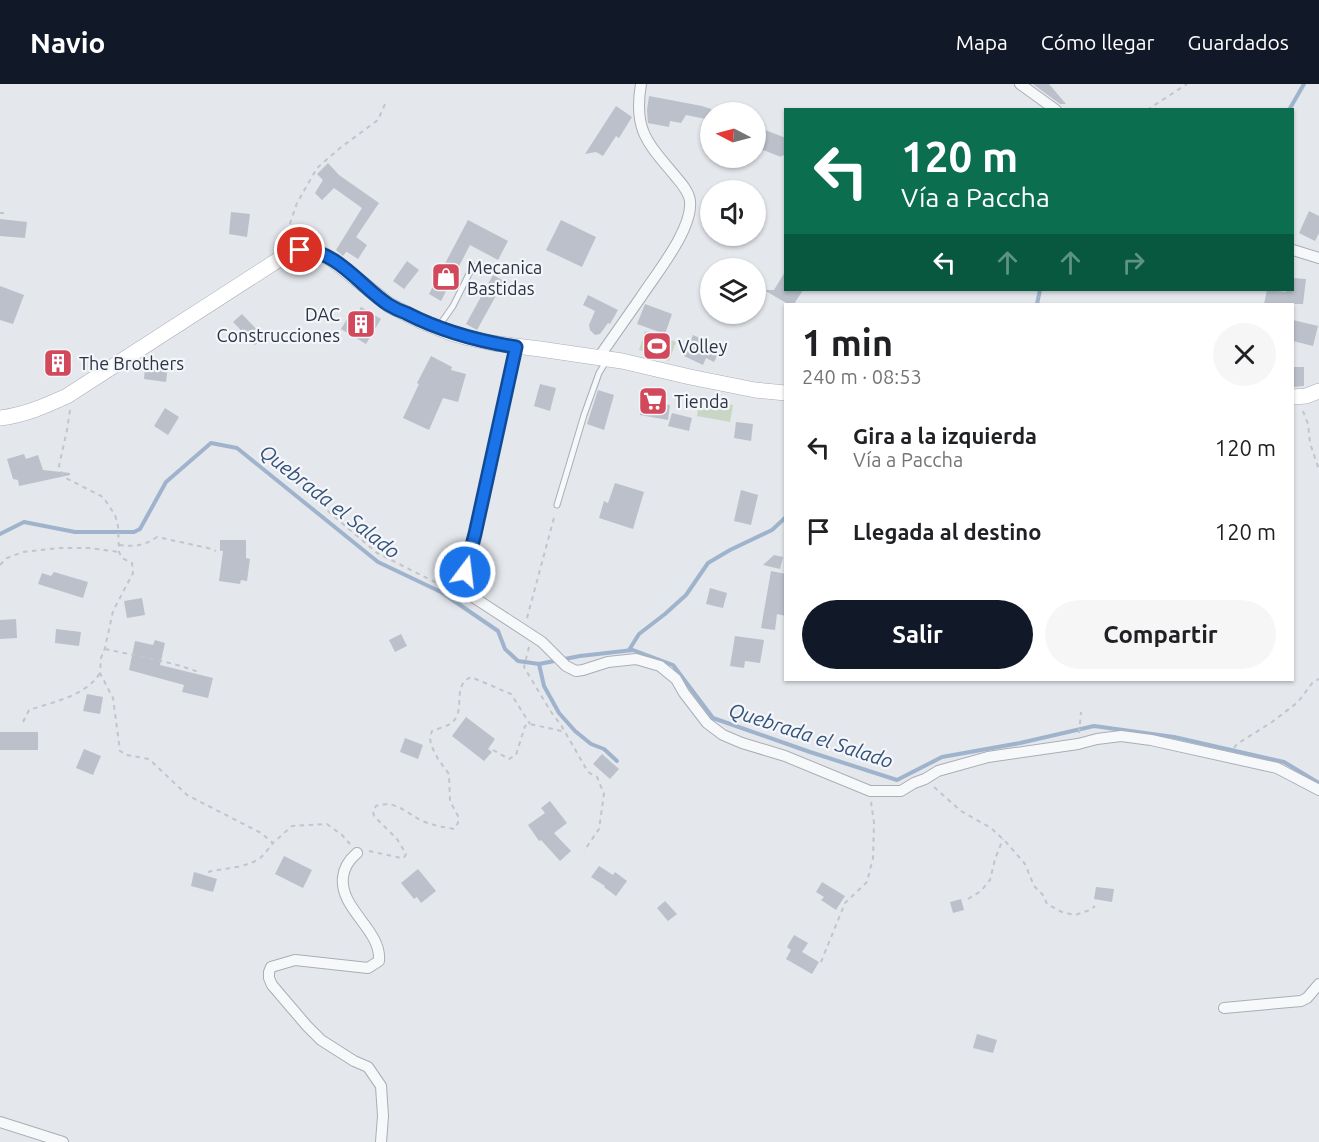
<!DOCTYPE html>
<html lang="es">
<meta charset="utf-8">
<style>
body{margin:0;font-family:Ubuntu,sans-serif;background:#f6f6f6;color:#202124;height:100vh;display:flex;flex-direction:column;font-size:22px;white-space:nowrap}
*{box-sizing:border-box;margin:0}
p{font-size:20px;color:#757577}
.icon{flex:none;width:33px;height:33px;fill:none;stroke:currentColor;stroke-width:2;stroke-linecap:round;stroke-linejoin:round}
.map{position:relative;flex:1;overflow:hidden}
.drawer{position:absolute;left:784px;top:219px;width:510px;height:378px;display:flex;flex-direction:column;background:#fff;border-radius:0px;box-shadow:0 2px 4px #0004}
.drawer>*{flex:none}
.top-card{position:absolute;left:784px;top:24px;width:510px;height:183px;border-radius:0px;box-shadow:0 2px 4px #0004;background:#0b6e4f;color:#fff;overflow:hidden}
.needle{width:39px;rotate:276deg}
.buttons{position:absolute;left:700px;top:18px;display:grid;gap:12px}
.buttons a{display:grid;place-items:center;width:66px;height:66px;border-radius:50%;background:#fff;box-shadow:0 2px 4px #0004;font-size:30px}
.pin{position:absolute;display:grid;place-items:center;width:51px;height:51px;color:#fff;margin:-26px;border:3px solid #fff;border-radius:50%;box-shadow:0 2px 6px #0007}
.me{position:absolute;width:66px;margin:-33px;rotate:15deg;stroke-linejoin:round;filter:drop-shadow(0 0 4px #0008)}
.turn{display:flex;align-items:center;gap:21px;height:126px;padding:0 18px;font-size:27px}
.turn .icon{width:78px;height:78px;stroke-width:2.5}
.turn b{display:block;font-size:42px;line-height:51px}
.lanes{display:flex;align-items:center;height:57px;padding:0 18px;background:#0003;justify-content:center;gap:30px;direction:ltr}
.lanes .off{opacity:.35}
.round{display:grid;place-items:center;flex:none;width:63px;height:63px;border-radius:32px;background:#f6f6f6}
.overview{display:flex;align-items:center;justify-content:space-between;height:102px;padding:0 18px}
h1{font-size:36px;font-weight:700;line-height:45px}
.button{display:flex;gap:12px;margin-top:auto;padding:12px 18px}
.button a{flex:1;height:69px;border-radius:36px;background:#111827;color:#fff;font-size:24px;font-weight:700;line-height:69px;text-align:center}
.button a+a{background:#f6f6f6;color:#202124}
ul{padding:0;list-style:none}
li{display:flex;align-items:center;gap:18px;height:84px;padding:0 18px}
li div{flex:1}
li b{display:block;font-size:22px}
li em{font-style:normal}
header{display:flex;align-items:center;gap:36px;box-sizing:border-box;height:84px;padding:0 30px;background:#111827;color:#fff}
header strong{font-size:28px}
nav{display:flex;gap:33px;margin-inline-start:auto;font-size:21px}
.map>svg:first-child{display:block}
</style>
<header>
<strong>Navio</strong>
<nav><a>Mapa</a><a>Cómo llegar</a><a>Guardados</a></nav>
</header>
<div class="map">
<svg width="1319" height="1058" viewBox="0 0 1319 1058">
<rect width="100%" height="100%" fill="#e4e7ec"/>
<!-- green -->
<g fill="#c9d6c5">
<path d="M645,247L676,258L669,277L639,266Z"/>
<path d="M700,316L733,321L730,338L697,332Z"/>
</g>
<g fill="none" stroke-linecap="round" stroke-linejoin="round">
<!-- stream -->
<g stroke="#9fb4cc" stroke-width="4">
<path d="M1289,26L1304,0"/>
<path d="M1037,220L1040,206"/>
<path d="M0,450L24,438L75,448H134L140,445L166,398L211,359L237,364L378,478L441,508L498,547L505,565L518,577L539,580L580,572L633,566L673,581L713,634L810,668L897,696L942,673L1020,659L1094,642L1174,653L1284,678L1319,699"/>
<path d="M629,566L639,550L665,530L686,511L708,479L730,466L772,446L786,433"/>
<path d="M539,580L544,602L559,629L575,647L591,660L604,665L617,677"/>
</g>
</g>
<!-- building -->
<g fill="#bbc0ca">
<path d="M1033,0H1049L1066,20H1060Z"/>
<path d="M649,12L702,22L711,25V36L686,31L681,39L670,37L669,43L648,39L647,26Z"/>
<path d="M616,22L632,33L619,54L616,52L603,72L596,68L585,70Z"/>
<path d="M765,46L786,54V73L782,71L781,73L758,64Z"/>
<path d="M328,79L339,91L379,119L356,153L367,161L358,175L347,168H346L343,172L336,166L362,124L334,104L322,116L315,109L323,96L317,90Z"/>
<path d="M1309,127L1319,132V149L1315,157L1299,149Z"/>
<path d="M231,128L250,130L247,153L229,150Z"/>
<path d="M0,135L27,138L25,154L0,152Z"/>
<path d="M468,136L508,157L498,176L470,161L441,217L429,210Z"/>
<path d="M561,136L596,153L582,183L546,166Z"/>
<path d="M407,177L419,186L404,205L393,197Z"/>
<path d="M786,186V206H803L794,220H788L764,206H774Z"/>
<path d="M493,191L504,197L477,246L466,240Z"/>
<path d="M1293,194L1306,195L1303,220H1264L1267,206L1286,208V206H1293Z"/>
<path d="M0,202L24,211L13,240L0,236Z"/>
<path d="M588,211L618,226L610,240L608,239L600,250L595,251L590,246L589,241L595,227L583,221Z"/>
<path d="M645,220L672,230L665,250L637,240Z"/>
<path d="M361,223L381,235L366,260L341,245L349,232L354,235Z"/>
<path d="M242,230L264,253L255,261L233,238Z"/>
<path d="M1293,236L1318,242L1313,262L1293,257Z"/>
<path d="M693,251L721,264L714,278L706,274L703,281L684,272Z"/>
<path d="M431,272L452,283L451,286L466,290L458,318L443,314L429,346L403,334L419,300L417,299Z"/>
<path d="M152,279L168,281L166,298L144,295L145,284H151Z"/>
<path d="M1293,283H1304V302L1293,303Z"/>
<path d="M540,300L556,304L550,327L534,322Z"/>
<path d="M647,304L666,307L664,320L670,321L668,336L640,331L643,314L646,315Z"/>
<path d="M598,306L614,311L604,346L587,340Z"/>
<path d="M165,324L179,333L168,351L154,342Z"/>
<path d="M672,329L692,334L689,347L668,342Z"/>
<path d="M736,338L753,340L751,357L734,354Z"/>
<path d="M24,370L26,375L38,371L43,386L70,389V391L19,402L18,396L13,395L7,375Z"/>
<path d="M615,399L644,408L633,445L599,434L604,417L608,419Z"/>
<path d="M741,406L758,411L751,441L734,437Z"/>
<path d="M220,456H246V474L250,475L247,497L241,496L240,500L219,497L223,467H220Z"/>
<path d="M774,471L783,473L780,485L763,481Z"/>
<path d="M771,487L786,490V532L777,530L775,546L761,544Z"/>
<path d="M54,488L88,498L83,514L38,500L42,489L51,492Z"/>
<path d="M710,504L727,509L723,524L706,520Z"/>
<path d="M142,514L145,531L127,534L124,517Z"/>
<path d="M16,535L17,554L0,555V536Z"/>
<path d="M56,545L81,548L79,562L55,559Z"/>
<path d="M401,550L407,562L395,568L389,556Z"/>
<path d="M735,552L764,556L760,579L745,577L744,584L730,582Z"/>
<path d="M155,556L165,559L160,581L213,594L208,614L182,608L184,601L129,586L135,557L153,561Z"/>
<path d="M87,610L103,613L100,630L83,627Z"/>
<path d="M466,633L495,655L488,665L492,668L484,677L452,652Z"/>
<rect x="0" y="648" width="38" height="18"/>
<path d="M405,654L423,661L418,675L400,668Z"/>
<path d="M84,665L101,672L93,691L76,684Z"/>
<path d="M602,670L619,685L610,695L593,680Z"/>
<path d="M550,717L567,739L554,749L571,767L560,777L541,756L539,757L528,741L545,729L541,724Z"/>
<path d="M284,772L312,786L303,804L275,790Z"/>
<path d="M599,782L613,791L615,788L627,797L616,812L604,803L605,802L591,793Z"/>
<path d="M418,785L436,807L421,819L417,813L414,815L401,799Z"/>
<path d="M194,788L217,795L213,808L191,802Z"/>
<path d="M822,798L845,812L836,826L821,816L824,813L816,808Z"/>
<path d="M1096,803L1114,805L1112,818L1094,815Z"/>
<path d="M961,815L964,826L953,829L950,818Z"/>
<path d="M665,817L677,830L668,837L657,824Z"/>
<path d="M794,851L808,859L802,868L819,878L812,890L786,875L791,866L787,863Z"/>
<path d="M977,950L997,956L993,969L973,964Z"/>
</g>
<g fill="none" stroke-linecap="round" stroke-linejoin="round">
<!-- lane casing -->
<g stroke="#a9aeb7" stroke-width="7">
<g id="lane">
<path d="M439,242L453,222L473,182"/>
<path d="M557,421L584,331L599,289L607,276"/>
</g>
</g>
<!-- street casing -->
<g stroke="#a9aeb7" stroke-width="12">
<g id="street">
<path d="M1020,0L1056,26"/>
<path d="M1293,166L1319,174"/>
<path d="M516,263L475,450L465,488L464,498L466,505L470,511L542,558L566,582L576,587L583,586L608,578L636,575L660,582L676,595L684,609L707,639L723,651L742,659L785,672L870,707H901L914,699L925,695L938,687L988,673L1078,660L1097,655L1121,652L1151,656L1277,684L1319,706"/>
<path d="M599,273C613,253 627,233 641,213C656,190 693,145 690,117C689,108 682,100 676,93C648,59 633,47 641,0"/>
<path d="M357,769C350,775 344,783 343,793C339,825 382,846 379,877L368,884L295,876L271,883L269,888V894L272,901L307,942L321,956L354,977L368,983L381,1002L383,1032L381,1058"/>
<path d="M1224,924L1301,917L1307,914L1319,900"/>
<path d="M0,1038L63,1058"/>
</g>
</g>
<!-- secondary casing -->
<g stroke="#a9aeb7" stroke-width="16">
<g id="secondary">
<path d="M1293,313L1306,312L1319,307"/>
<path d="M0,334C25,331 45,322 67,312L278,176L290,169L300,166H309L318,168L333,176L389,221L421,237L451,249L469,254L492,259L540,265L622,277L690,293L755,306L786,309"/>
</g>
</g>
<!-- path -->
<g stroke="#c2c5cb" stroke-width="2" stroke-dasharray="4.5 4.5" stroke-linecap="butt">
<path d="M1147,26L1187,0"/>
<path d="M0,129H4"/>
<path d="M284,157L297,119L317,84L340,64L378,36L385,20"/>
<path d="M70,326L67,346L59,382L64,393L103,413L115,431L118,442L119,468L122,474L132,479L133,489L113,527L105,564L101,574L100,589L113,614L120,667L127,671L149,675L187,711L261,749L273,759L292,742L327,740L342,751L350,760"/>
<path d="M1303,327L1308,340L1310,359L1319,386"/>
<path d="M273,380L377,469L453,507"/>
<path d="M119,461C135,463 143,462 157,453L208,464L216,467"/>
<path d="M0,481L7,474L23,468L60,464H90L119,468"/>
<path d="M527,534L555,430"/>
<path d="M529,563L524,583L551,628L561,641L588,688L597,693L604,710L599,745L584,767"/>
<path d="M105,565C137,572 170,577 201,589"/>
<path d="M23,638L29,626C53,618 86,612 100,589"/>
<path d="M1079,649L1081,628"/>
<path d="M1234,664L1237,660L1272,638L1298,618L1313,598L1319,595"/>
<path d="M493,666L509,675L516,671L525,642L530,640L566,648"/>
<path d="M934,703L961,727L991,744L1006,758L1025,780L1034,802L1043,811L1047,820L1062,828L1075,831L1090,826L1095,822"/>
<path d="M369,767L401,774H404L406,770L397,755L374,732L373,727L376,722C397,715 407,731 425,738C435,742 444,743 454,745L458,739V732L450,717L449,690L438,675L431,661L430,653L432,647C437,645 445,643 450,640C468,628 450,602 471,593L511,610L530,640"/>
<path d="M208,788C225,784 246,784 260,774C265,770 269,764 273,759"/>
<path d="M968,815L981,807L990,796L995,775L1003,755"/>
<path d="M821,878L845,819L867,798L873,774L874,739L871,718"/>
</g>
<!-- lane -->
<use href="#lane" stroke="#f7f8fa" stroke-width="5"/>
<!-- street -->
<use href="#street" stroke="#f7f8fa" stroke-width="10"/>
<!-- secondary -->
<use href="#secondary" stroke="#fff" stroke-width="15"/>
</g>
<g fill="none" stroke-linecap="round" stroke-linejoin="round">
<!-- route casing -->
<g stroke="#114b97" stroke-width="15">
<path id="route" d="M300,166C335,164 362,204 389,221C394,224 400,227 406,229C441,247 477,257 516,263L475,450L465,488"/>
</g>
<!-- route -->
<use href="#route" stroke="#1a73e8" stroke-width="10"/>
</g>
<!-- icons -->
<defs>
<g id="shop-square" transform="scale(1.5)"><rect x="-9" y="-9" width="18" height="18" rx="4" fill="#d1495b" stroke="#f4f6f9"/><path d="M-5-2.5h2.3a2.7 3.5 0 0 1 5.4 0H5L5.5 6h-11ZM-1.5-2.5h3a1.5 2.3 0 0 0-3 0Z" fill="#fff"/></g>
<g id="building-square" transform="scale(1.5)"><rect x="-9" y="-9" width="18" height="18" rx="4" fill="#d1495b" stroke="#f4f6f9"/><path d="M-4-6H4V6H1V3H-1V6H-4ZM-2.5-4.3h1.7v1.8h-1.7ZM.8-4.3h1.7v1.8H.8ZM-2.5-1h1.7V.8h-1.7ZM.8-1h1.7V.8H.8Z" fill="#fff"/></g>
<g id="stadium-square" transform="scale(1.5)"><rect x="-9" y="-9" width="18" height="18" rx="4" fill="#d1495b" stroke="#f4f6f9"/><path d="M0-5a6.5 5 0 1 0 0 10a6.5 5 0 1 0 0-10ZM-3.5-1.8h7v3.6h-7Z" fill="#fff"/></g>
<g id="supermarket-square" transform="scale(1.5)"><rect x="-9" y="-9" width="18" height="18" rx="4" fill="#d1495b" stroke="#f4f6f9"/><path d="M-6-5.5h2.5l.6 2H6L4.5 2H-2.5L-4.4-4H-6ZM-1.5 3.2a1.3 1.3 0 1 0 .1 0ZM3 3.2a1.3 1.3 0 1 0 .1 0Z" fill="#fff"/></g>
</defs>
<g fill-rule="evenodd">
<use href="#shop-square" x="446" y="193"/>
<use href="#building-square" x="361" y="240"/>
<use href="#stadium-square" x="657" y="262"/>
<use href="#building-square" x="58" y="279"/>
<use href="#supermarket-square" x="653" y="317"/>
</g>
<g text-anchor="middle" dominant-baseline="central" stroke-width="4.5" stroke-linejoin="round" paint-order="stroke">
<!-- poi labels -->
<g font-size="18" fill="#2b3445" stroke="#f4f6f9" text-anchor="start">
<text x="467" y="183">Mecanica<tspan x="467" dy="21">Bastidas</tspan></text>
<text x="340" y="230" text-anchor="end">DAC<tspan x="340" dy="21">Construcciones</tspan></text>
<text x="678" y="262">Volley</text>
<text x="79" y="279">The Brothers</text>
<text x="674" y="317">Tienda</text>
</g>
<!-- water labels -->
<g font-size="20" font-style="italic" fill="#34527a" stroke="#f4f6f9">
<text transform="translate(330 417) rotate(38)">Quebrada el Salado</text>
<text transform="translate(811 651) rotate(18)">Quebrada el Salado</text>
</g>
</g>
</svg>
<div class="buttons">
<a><svg class="needle" viewBox="-14 -14 28 28"><path d="M0-13l5 13h-10z" fill="#e53935"/><path d="M0 13l5-13h-10z" fill="#757577"/></svg></a>
<a><svg class="icon" aria-label="sound" viewBox="0 0 24 24"><path d="M4 9h4l5-4v14l-5-4H4zM17 9q2 3 0 6"/></svg></a>
<a><svg class="icon" aria-label="layers" viewBox="0 0 24 24"><path d="M12 4l9 5-9 5-9-5zM3 14l9 5 9-5"/></svg></a>
</div>
<div class="pin" style="left:300px;top:166px;background:#d93025"><svg class="icon" aria-label="arrive" viewBox="0 0 24 24"><path d="M6 21V4h12l-3 4 3 4H6"/></svg></div>
<svg class="me" style="left:465px;top:488px" viewBox="-20 -20 40 40"><circle r="17" fill="#1a73e8" stroke="#fff" stroke-width="3"/><path d="M0-11L8 9 0 5-8 9z" fill="#fff"/></svg>
<div class="top-card">
<div class="turn"><svg class="icon" aria-label="left" viewBox="0 0 24 24"><path d="M17 20v-9H6M10 6l-5 5 5 5"/></svg><div><b>120 m</b>Vía a Paccha</div></div>
<div class="lanes"><svg class="icon" aria-label="left" viewBox="0 0 24 24"><path d="M17 20v-9H6M10 6l-5 5 5 5"/></svg><svg class="icon off" aria-label="ahead" viewBox="0 0 24 24"><path d="M12 20V5M6 11l6-6 6 6"/></svg><svg class="icon off" aria-label="ahead" viewBox="0 0 24 24"><path d="M12 20V5M6 11l6-6 6 6"/></svg><svg class="icon off" aria-label="right" viewBox="0 0 24 24"><path d="M7 20v-9h11M14 6l5 5-5 5"/></svg></div>
</div>
<section class="drawer">
<div class="overview"><div><h1>1 min</h1><p>240 m · 08:53</p></div><a class="round"><svg class="icon" aria-label="close" viewBox="0 0 24 24"><path d="M6 6l12 12M18 6L6 18"/></svg></a></div>
<ul>
<li><svg class="icon" aria-label="left" viewBox="0 0 24 24"><path d="M17 20v-9H6M10 6l-5 5 5 5"/></svg><div><b>Gira a la izquierda</b><p>Vía a Paccha</p></div><em>120 m</em></li>
<li><svg class="icon" aria-label="arrive" viewBox="0 0 24 24"><path d="M6 21V4h12l-3 4 3 4H6"/></svg><div><b>Llegada al destino</b></div><em>120 m</em></li>
</ul>
<div class="button"><a>Salir</a><a>Compartir</a></div>
</section>
</div>
